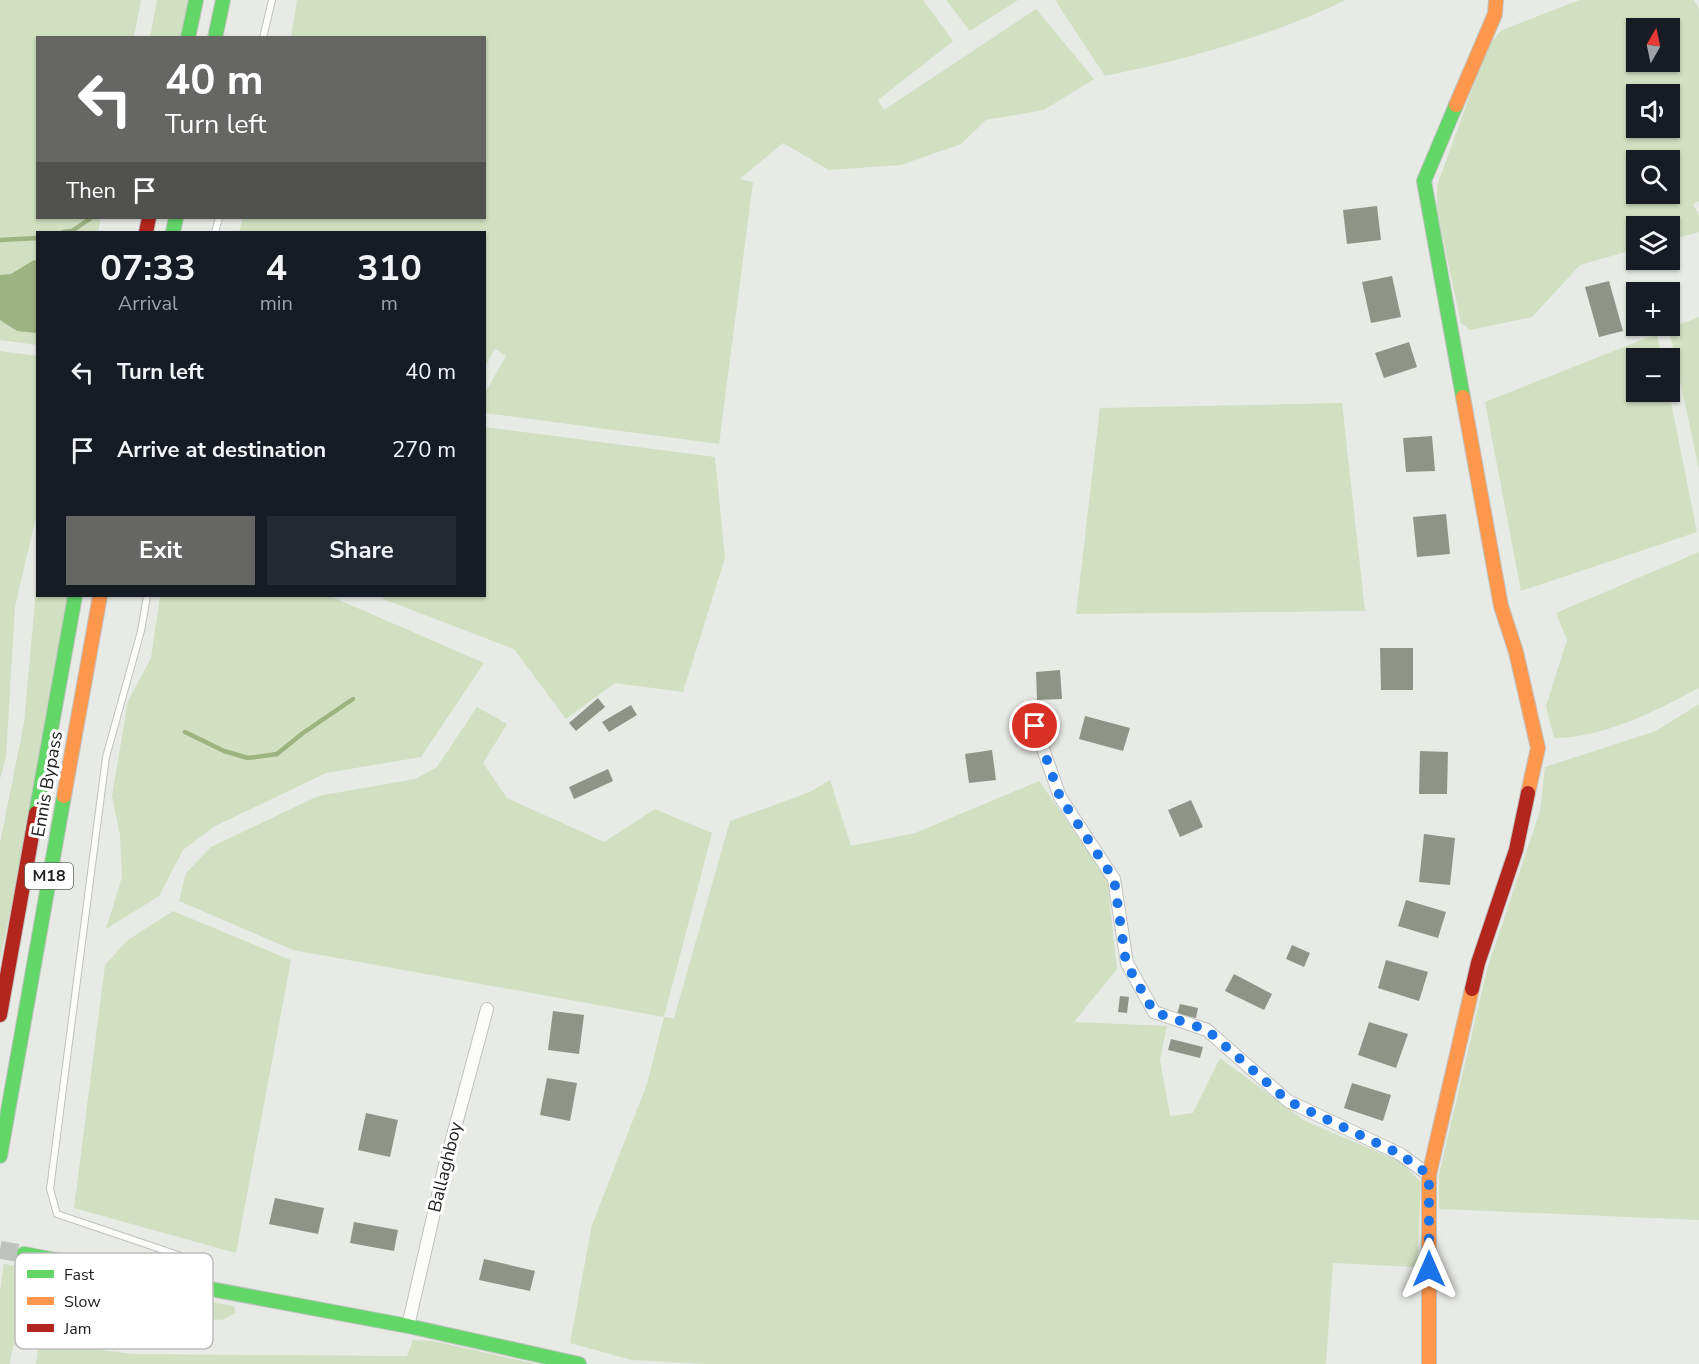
<!DOCTYPE html>
<meta charset="utf-8">
<style>
body{margin:0;font-family:"Nunito Sans",sans-serif;background:#242831;color:#f1f3f6;height:100vh;display:flex;flex-direction:column;font-size:22px;white-space:nowrap}
*{box-sizing:border-box;margin:0}
p{font-size:20px;color:#9ea1a6}
.icon{flex:none;width:33px;height:33px;fill:none;stroke:currentColor;stroke-width:2;stroke-linecap:round;stroke-linejoin:round}
.map{position:relative;flex:1;overflow:hidden}
.drawer{position:absolute;left:36px;top:231px;width:450px;height:366px;display:flex;flex-direction:column;background:#171b24;border-radius:0px;box-shadow:0 2px 4px #0004}
.drawer>*{flex:none}
.hud{position:absolute;left:36px;top:36px;width:450px;height:183px;border-radius:0px;box-shadow:0 2px 4px #0004;background:#666765;color:#fff;overflow:hidden}
.needle{width:39px;rotate:9deg}
.buttons{position:absolute;left:1626px;top:18px;display:grid;gap:12px}
.buttons a{display:grid;place-items:center;width:54px;height:54px;border-radius:0px;background:#171b24;box-shadow:0 2px 4px #0004;font-size:30px}
.pin{position:absolute;display:grid;place-items:center;width:51px;height:51px;color:#fff;margin:-26px;border:3px solid #fff;border-radius:50%;box-shadow:0 2px 6px #0007}
.me{position:absolute;width:66px;margin:-33px;rotate:0deg;stroke-linejoin:round;filter:drop-shadow(0 0 4px #0008)}
.turn{display:flex;align-items:center;gap:21px;height:126px;padding:0 30px;font-size:27px}
.turn .icon{width:78px;height:78px;stroke-width:2.5}
.turn b{display:block;font-size:42px;line-height:51px}
.then{display:flex;align-items:center;height:57px;padding:0 30px;background:#0003;gap:12px;font-size:22px}
.eta{display:flex;justify-content:space-evenly;align-items:center;height:102px;text-align:center}
.eta b{font-size:36px;font-weight:700;line-height:42px}
.primary-button{display:flex;gap:12px;margin-top:auto;padding:12px 30px}
.primary-button a{flex:1;height:69px;border-radius:0px;background:#666765;color:#fff;font-size:24px;font-weight:700;line-height:69px;text-align:center}
.primary-button a+a{background:#242831;color:#f1f3f6}
ul{padding:0;list-style:none}
li{display:flex;align-items:center;gap:18px;height:78px;padding:0 30px}
li div{flex:1}
li b{display:block;font-size:22px}
li em{font-style:normal}
.map>svg:first-child{display:block}
</style>
<div class="map">
<svg width="1699" height="1364" viewBox="0 0 1699 1364">
<rect width="100%" height="100%" fill="#e8eae6"/>
<!-- green -->
<g fill="#d0e0c0" fill-rule="evenodd">
<path d="M0,0H141L134,37L38,38V218H101L98,232H38L37,345L0,340Z"/>
<path d="M157,0H200L192,37L150,38Z"/>
<path d="M297,0H923L953,41L878,100L884,110L1036,9L1094,79L1044,110L986,120L961,144L901,165L829,170L783,143L740,179L753,182L719,444L485,413V393L506,356L495,349L485,366L484,232H239L243,218H484V38L291,37Z"/>
<path d="M946,0H1018L970,31Z"/>
<path d="M1055,0H1346C1272,36 1185,60 1105,76Z"/>
<path d="M1580,0H1694L1699,9V201L1693,204L1699,216V232L1670,240V226H1636V249L1580,265L1532,317L1470,330L1461,323L1437,211V186L1487,47L1502,30ZM1636,28H1670V62H1636ZM1636,94H1670V128H1636ZM1636,160H1670V194H1636Z"/>
<path d="M1699,317V469L1669,329Z"/>
<path d="M1657,334L1662,358H1636V392H1669L1697,532L1521,591L1485,402Z"/>
<path d="M0,351L38,356L37,512L15,607L6,757L0,779Z"/>
<path d="M1342,403L1365,611L1076,614L1100,408Z"/>
<path d="M485,427L715,457L725,558L683,692L615,683L566,719L514,649L383,599L384,596H484Z"/>
<path d="M1699,552V688C1655,711 1604,738 1554,738L1546,706L1567,640L1556,613Z"/>
<path d="M37,578L38,596H76L0,960V843L24,723Z"/>
<path d="M160,596H330L484,663L421,757L326,773L215,826L183,850L159,896L106,929L122,877L120,835L112,796L128,701L151,658Z"/>
<path d="M1699,704V1220L1439,1209V1175L1487,969L1540,811L1545,767L1656,731Z"/>
<path d="M477,707L507,724L483,763L507,798L604,842L655,809L712,833L664,1017L674,1018L730,821L810,792L830,780L851,846L915,833L1039,781L1107,878L1117,969L1074,1022L1167,1026L1160,1060L1170,1116L1193,1113L1220,1058L1305,1121L1399,1161L1421,1182L1417,1267L1333,1263L1326,1364H706L632,1360L570,1343L592,1225L647,1084L664,1017L293,950L179,901L186,873L211,847L318,796L415,779L437,767Z"/>
<path d="M173,911L291,960L236,1253L74,1208L105,965L128,940Z"/>
<path d="M4,1264L234,1306L235,1313L222,1320L70,1307C32,1312 15,1325 10,1364H0V1292Z"/>
<path d="M413,1340L433,1341L536,1364H36L39,1342L132,1354L407,1356Z"/>
</g>
<!-- water -->
<path fill="#9cb382" d="M34,260L37,261V333L17,331L0,320V275L11,274Z"/>
<g fill="none" stroke-linecap="round" stroke-linejoin="round">
<!-- stream -->
<g stroke="#9cb382" stroke-width="4.5">
<path d="M63,232L72,231L91,218"/>
<path d="M0,240L38,238"/>
<path d="M185,732L224,751L248,758L277,754L303,733L353,699"/>
</g>
</g>
<!-- building -->
<g fill="#8e9586">
<path d="M1377,206L1381,240L1347,244L1343,210Z"/>
<path d="M1392,276L1401,317L1371,323L1362,282Z"/>
<path d="M1609,281L1623,331L1599,337L1585,287Z"/>
<path d="M1409,342L1417,367L1384,378L1375,353Z"/>
<path d="M1432,436L1435,471L1406,472L1403,438Z"/>
<path d="M1446,514L1450,554L1417,557L1413,517Z"/>
<path d="M1380,648H1413V690H1381Z"/>
<path d="M1060,670L1062,699L1037,700L1036,672Z"/>
<path d="M598,698L605,707L576,731L569,723Z"/>
<path d="M631,705L637,715L609,732L602,722Z"/>
<path d="M1085,716L1130,728L1123,751L1079,739Z"/>
<path d="M992,750L996,780L969,783L965,754Z"/>
<path d="M1420,751L1448,752L1447,794H1419Z"/>
<path d="M608,769L613,781L574,799L569,787Z"/>
<path d="M1191,800L1203,827L1180,837L1168,810Z"/>
<path d="M1424,834L1455,838L1450,885L1419,882Z"/>
<path d="M1406,900L1446,912L1438,938L1398,926Z"/>
<path d="M1292,945L1310,953L1304,967L1286,959Z"/>
<path d="M1386,960L1428,972L1419,1001L1378,988Z"/>
<path d="M1234,974L1272,994L1264,1010L1225,991Z"/>
<path d="M1120,996L1129,997L1127,1013L1118,1012Z"/>
<path d="M1180,1004L1198,1008L1196,1018L1177,1014Z"/>
<path d="M553,1011L584,1015L579,1054L548,1050Z"/>
<path d="M1369,1022L1408,1034L1396,1068L1358,1055Z"/>
<path d="M1171,1039L1203,1047L1200,1058L1168,1050Z"/>
<path d="M547,1078L577,1083L570,1121L540,1115Z"/>
<path d="M1352,1083L1391,1095L1383,1121L1344,1108Z"/>
<path d="M366,1113L398,1120L390,1157L358,1150Z"/>
<path d="M275,1198L324,1208L318,1234L269,1224Z"/>
<path d="M354,1222L398,1230L394,1251L350,1243Z"/>
<path d="M484,1259L535,1271L530,1291L479,1280Z"/>
</g>
<g fill="none" stroke-linecap="round" stroke-linejoin="round">
<!-- secondary-tunnel -->
<path stroke="#c0c2be" stroke-width="18" stroke-dasharray="18 9" stroke-linecap="butt" d="M0,1250L24,1254"/>
<!-- lane casing -->
<g stroke="#c0c2c0" stroke-width="8">
<g id="lane">
<path d="M263,38L272,0"/>
<path d="M215,232L219,218"/>
<path d="M147,596L141,631L106,757L50,1189L57,1214L181,1256L187,1266L186,1281"/>
</g>
</g>
<!-- street casing -->
<g stroke="#c0c2c0" stroke-width="14">
<g id="street">
<path d="M1035,726L1060,797L1114,879L1127,963L1154,1012L1207,1030L1288,1101L1400,1154L1429,1175"/>
<path d="M408,1326L444,1169L487,1009"/>
</g>
</g>
<!-- fast casing -->
<g stroke="#c0c2c0" stroke-width="16">
<g id="fast">
<path d="M188,38L196,0"/>
<path d="M215,38L223,0"/>
<path d="M1456,105L1424,181L1463,397"/>
<path d="M173,232L176,218"/>
<path d="M36,813L75,596"/>
<path d="M0,1156L64,796"/>
<path d="M24,1254L408,1326L579,1364"/>
</g>
</g>
<!-- slow casing -->
<g stroke="#c0c2c0" stroke-width="16">
<g id="slow">
<path d="M1456,105L1495,14L1496,0"/>
<path d="M1463,397L1501,606L1516,652L1538,748L1528,793"/>
<path d="M64,796L100,596"/>
<path d="M1429,1364V1175L1472,989"/>
</g>
</g>
<!-- jam casing -->
<g stroke="#c0c2c0" stroke-width="16">
<g id="jam">
<path d="M146,232L149,218"/>
<path d="M1472,989L1478,963L1516,850L1528,793"/>
<path d="M0,1015L36,813"/>
</g>
</g>
<!-- lane -->
<use href="#lane" stroke="#fcfcfb" stroke-width="6"/>
<!-- street -->
<use href="#street" stroke="#fcfcfb" stroke-width="12"/>
<!-- fast -->
<use href="#fast" stroke="#63d668" stroke-width="14"/>
<!-- slow -->
<use href="#slow" stroke="#ff974d" stroke-width="14"/>
<!-- jam -->
<use href="#jam" stroke="#b3261e" stroke-width="14"/>
</g>
<g fill="none" stroke-linecap="round" stroke-linejoin="round">
<!-- route -->
<path stroke="#1a73e8" stroke-width="10" stroke-dasharray="0 18" d="M1035,726L1060,797L1114,879L1126,963L1154,1012L1207,1030L1288,1101L1400,1154L1429,1175V1269"/>
</g>
<g text-anchor="middle" dominant-baseline="central" stroke-width="6" stroke-linejoin="round" paint-order="stroke">
<!-- shield labels -->
<rect fill="#fff" stroke="#636462" stroke-width="1.5" x="25" y="863" width="48" height="26" rx="4.5"/>
<g font-size="16" font-weight="bold" fill="#20211f">
<text x="49" y="876">M18</text>
</g>
<!-- street labels -->
<g font-size="18" fill="#20211f" stroke="#fff">
<text transform="translate(47 784) rotate(-80)">Ennis Bypass</text>
<text transform="translate(445 1167) rotate(-76)">Ballaghboy</text>
</g>
</g>
<!-- legend -->
<rect x="15" y="1253" width="198" height="96" rx="9" fill="#fff" stroke="#bcbcbc" stroke-width="1.5"/>
<rect x="27" y="1270" width="27" height="8" fill="#63d668"/>
<rect x="27" y="1297" width="27" height="8" fill="#ff974d"/>
<rect x="27" y="1324" width="27" height="8" fill="#b3261e"/>
<g font-size="16" fill="#20211f">
<text x="64" y="1280">Fast</text>
<text x="64" y="1307">Slow</text>
<text x="64" y="1334">Jam</text>
</g>
</svg>
<div class="buttons">
<a><svg class="needle" viewBox="-14 -14 28 28"><path d="M0-13l5 13h-10z" fill="#e53935"/><path d="M0 13l5-13h-10z" fill="#9ea1a6"/></svg></a>
<a><svg class="icon" aria-label="sound" viewBox="0 0 24 24"><path d="M4 9h4l5-4v14l-5-4H4zM17 9q2 3 0 6"/></svg></a>
<a><svg class="icon" aria-label="search" viewBox="0 0 24 24"><circle cx="10" cy="10" r="6"/><path d="M15 15l6 6"/></svg></a>
<a><svg class="icon" aria-label="layers" viewBox="0 0 24 24"><path d="M12 4l9 5-9 5-9-5zM3 14l9 5 9-5"/></svg></a>
<a>+</a>
<a>−</a>
</div>
<div class="pin" style="left:1035px;top:726px;background:#d93025"><svg class="icon" aria-label="arrive" viewBox="0 0 24 24"><path d="M6 21V4h12l-3 4 3 4H6"/></svg></div>
<svg class="me" style="left:1429px;top:1269px" viewBox="-20 -20 40 40"><path d="M0-17L14 15 0 8-14 15z" fill="#1a73e8" stroke="#fff" stroke-width="4"/></svg>
<div class="hud">
<div class="turn"><svg class="icon" aria-label="left" viewBox="0 0 24 24"><path d="M17 20v-9H6M10 6l-5 5 5 5"/></svg><div><b>40 m</b>Turn left</div></div>
<div class="then">Then<svg class="icon" aria-label="arrive" viewBox="0 0 24 24"><path d="M6 21V4h12l-3 4 3 4H6"/></svg></div>
</div>
<section class="drawer">
<div class="eta">
<div><b>07:33</b><p>Arrival</p></div>
<div><b>4</b><p>min</p></div>
<div><b>310</b><p>m</p></div>
</div>
<ul>
<li><svg class="icon" aria-label="left" viewBox="0 0 24 24"><path d="M17 20v-9H6M10 6l-5 5 5 5"/></svg><div><b>Turn left</b></div><em>40 m</em></li>
<li><svg class="icon" aria-label="arrive" viewBox="0 0 24 24"><path d="M6 21V4h12l-3 4 3 4H6"/></svg><div><b>Arrive at destination</b></div><em>270 m</em></li>
</ul>
<div class="primary-button"><a>Exit</a><a>Share</a></div>
</section>
</div>
